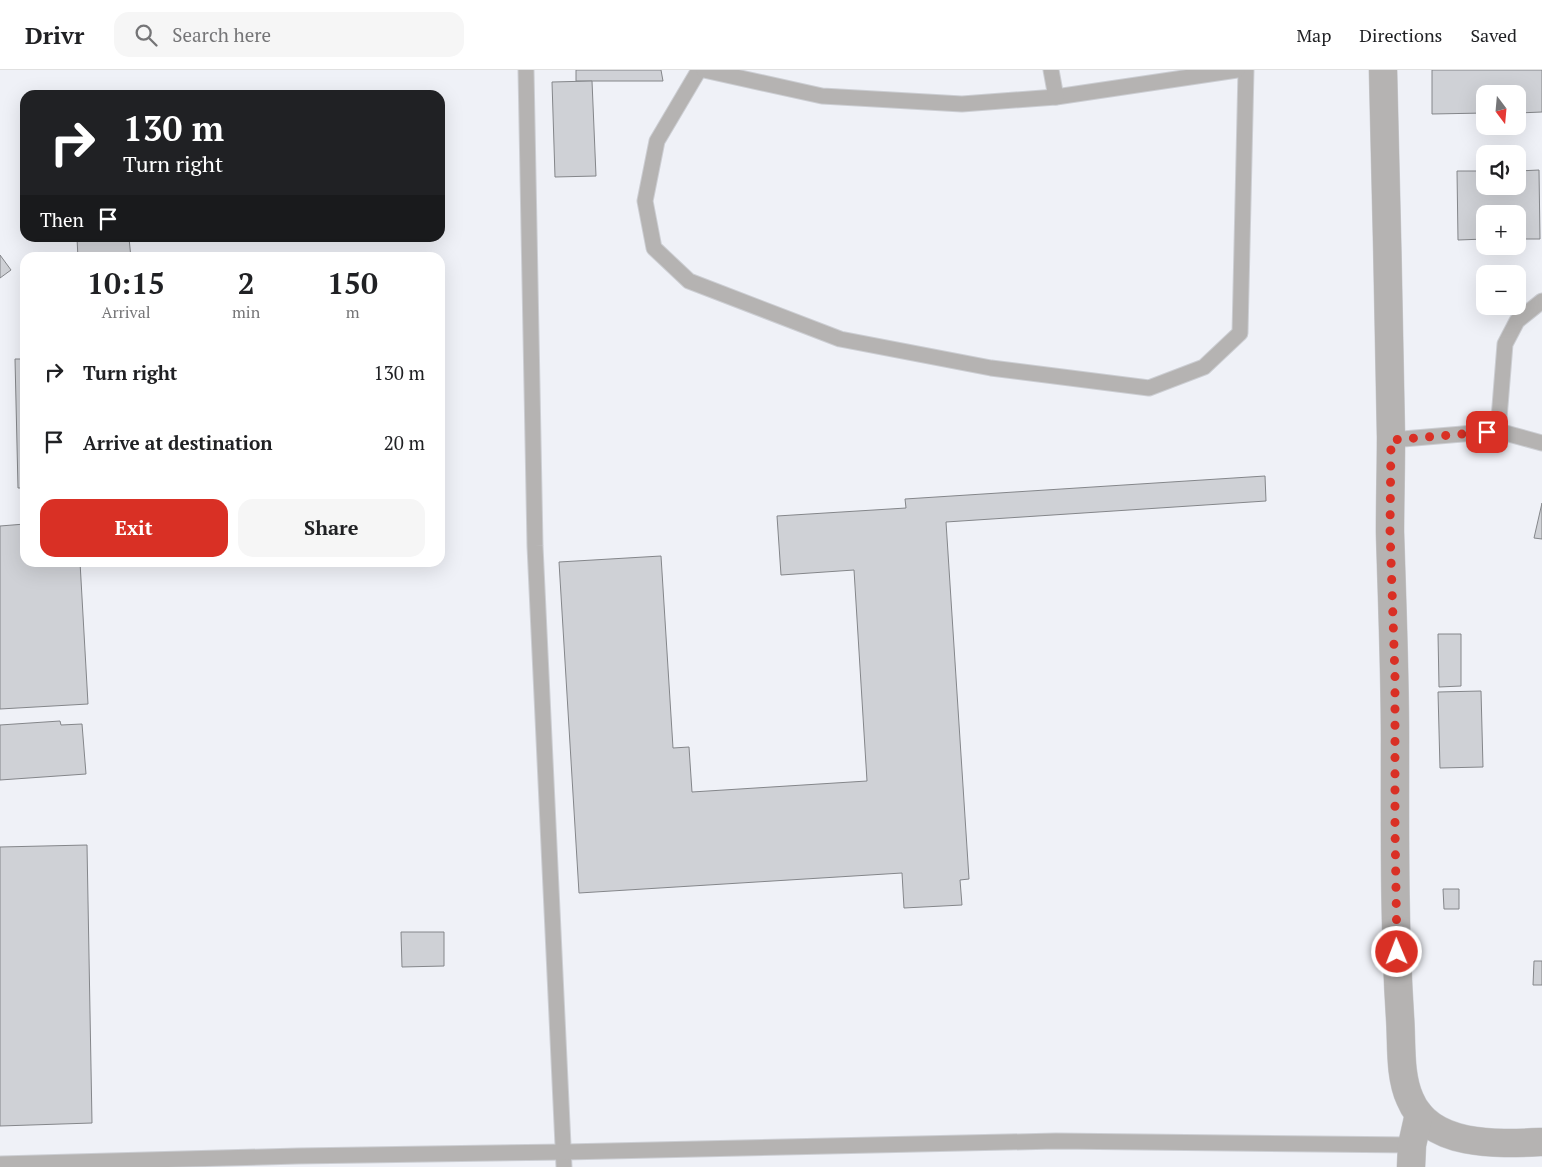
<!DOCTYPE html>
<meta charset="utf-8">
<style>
body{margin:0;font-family:"PT Serif",serif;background:#f6f6f6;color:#202124;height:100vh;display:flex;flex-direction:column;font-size:19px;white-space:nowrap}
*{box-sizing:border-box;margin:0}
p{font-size:16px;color:#757577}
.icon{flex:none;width:28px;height:28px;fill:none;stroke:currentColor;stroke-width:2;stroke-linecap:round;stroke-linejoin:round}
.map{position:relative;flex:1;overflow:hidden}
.sheet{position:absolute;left:20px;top:182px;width:425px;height:315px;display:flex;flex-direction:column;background:#fff;border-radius:15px;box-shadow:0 5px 20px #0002}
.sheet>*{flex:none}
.banner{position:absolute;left:20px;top:20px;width:425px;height:152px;border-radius:15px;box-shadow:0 5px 20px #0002;background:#202124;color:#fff;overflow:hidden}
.needle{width:32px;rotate:164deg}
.controls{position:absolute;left:1476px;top:15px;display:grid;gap:10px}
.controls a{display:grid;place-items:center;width:50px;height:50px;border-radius:10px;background:#fff;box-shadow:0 5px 20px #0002;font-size:25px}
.pin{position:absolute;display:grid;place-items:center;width:42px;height:42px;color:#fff;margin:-21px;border-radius:10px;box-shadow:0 2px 8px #0006}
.me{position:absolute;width:55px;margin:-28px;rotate:359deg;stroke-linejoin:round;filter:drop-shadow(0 0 4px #0008)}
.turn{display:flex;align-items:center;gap:18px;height:105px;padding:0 20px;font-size:22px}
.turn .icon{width:65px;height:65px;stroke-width:2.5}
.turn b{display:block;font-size:35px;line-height:42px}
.then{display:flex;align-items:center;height:48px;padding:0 20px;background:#0003;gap:10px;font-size:19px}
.eta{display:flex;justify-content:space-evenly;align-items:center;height:85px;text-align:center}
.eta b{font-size:30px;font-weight:600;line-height:35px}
.button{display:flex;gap:10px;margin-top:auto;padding:10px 20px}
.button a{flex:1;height:58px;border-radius:15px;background:#d93025;color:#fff;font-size:20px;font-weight:600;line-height:58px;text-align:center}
.button a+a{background:#f6f6f6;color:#202124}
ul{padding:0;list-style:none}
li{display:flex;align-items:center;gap:15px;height:70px;padding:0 20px}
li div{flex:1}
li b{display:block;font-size:19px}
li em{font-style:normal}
header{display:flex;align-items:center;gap:30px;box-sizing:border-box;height:70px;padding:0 25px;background:#fff;border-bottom:1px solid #e0e0e0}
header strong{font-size:24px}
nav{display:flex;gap:28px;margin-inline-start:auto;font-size:18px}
.search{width:350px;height:45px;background:#f6f6f6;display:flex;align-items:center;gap:12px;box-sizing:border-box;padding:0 18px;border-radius:15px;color:#757577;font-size:19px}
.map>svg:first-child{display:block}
</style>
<header>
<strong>Drivr</strong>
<div class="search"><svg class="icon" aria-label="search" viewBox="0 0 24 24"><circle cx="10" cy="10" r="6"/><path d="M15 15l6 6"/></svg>Search here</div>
<nav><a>Map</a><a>Directions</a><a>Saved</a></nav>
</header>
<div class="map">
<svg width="1542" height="1097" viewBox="0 0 1542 1097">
<rect width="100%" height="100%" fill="#eff1f7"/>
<!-- building -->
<g fill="#cfd1d6" stroke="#84868a">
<path d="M576,0H661L663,11H576Z"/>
<path d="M1432,0H1542V42L1518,43V24H1485V43L1432,44Z"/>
<path d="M592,11L596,106L555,107L552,12Z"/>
<path d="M1539,100L1540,169H1518V144H1485V169L1458,170L1457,101H1485V116H1518V101Z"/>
<path d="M77,168H129L131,188H78Z"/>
<path d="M0,185L11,200L0,208Z"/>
<path d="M15,289H25V418H18Z"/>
<path d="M1265,406L1266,431L946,452L969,809L960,810L962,835L904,838L902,803L579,823L559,492L661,486L673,678L689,677L692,722L867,711L854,500L781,505L777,446L906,438L905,429Z"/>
<path d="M1542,433V469L1534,468Z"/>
<path d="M25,454V492H80L88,634L0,639V456Z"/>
<path d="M1438,564H1461V616L1439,617Z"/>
<path d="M1481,621L1483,697L1440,698L1438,622Z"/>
<path d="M60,651L61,655L82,654L86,704L0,710V655Z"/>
<path d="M87,775L92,1053L0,1056V777Z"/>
<path d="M1443,819H1459V839H1444Z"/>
<path d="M401,862H444V896L402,897Z"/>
<path d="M1534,891H1542V915H1533Z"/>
</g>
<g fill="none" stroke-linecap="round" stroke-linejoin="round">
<!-- service casing -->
<g stroke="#ccced3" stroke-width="17">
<g id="service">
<path d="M526,0L535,476L564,1097"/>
<path d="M699,0L657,71L645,131L654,178L689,211L840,269L991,298L1149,318L1204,297L1240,263L1246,0"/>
<path d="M704,0L822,26L962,34L1056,27L1237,0"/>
<path d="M1051,0L1056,27"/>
<path d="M1498,361L1505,274L1517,251L1542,231"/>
<path d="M1391,370L1498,361L1542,373"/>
<path d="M0,1094L298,1086L565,1082L1056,1071L1412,1075"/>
</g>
</g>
<!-- tertiary casing -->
<g stroke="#ccced3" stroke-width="29">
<g id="tertiary">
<path d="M1383,0C1386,122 1389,245 1391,367C1391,399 1390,430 1390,462C1392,531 1395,600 1395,669C1395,762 1394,855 1400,947C1402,973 1399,1005 1410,1029C1430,1078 1499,1074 1542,1072"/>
<path d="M1411,1097L1412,1075L1419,1044"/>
</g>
</g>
<!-- service -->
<use href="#service" stroke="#b5b3b2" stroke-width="15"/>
<!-- tertiary -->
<use href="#tertiary" stroke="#b5b3b2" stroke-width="28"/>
</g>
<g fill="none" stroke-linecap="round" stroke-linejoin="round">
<!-- route -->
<path stroke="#d93025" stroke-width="9" stroke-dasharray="0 16.2" d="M1397,882L1395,757V607L1390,460L1391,370L1487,362"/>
</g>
</svg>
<div class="controls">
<a><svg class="needle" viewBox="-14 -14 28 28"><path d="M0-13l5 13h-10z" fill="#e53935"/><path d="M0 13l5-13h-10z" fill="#757577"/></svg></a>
<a><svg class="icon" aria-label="sound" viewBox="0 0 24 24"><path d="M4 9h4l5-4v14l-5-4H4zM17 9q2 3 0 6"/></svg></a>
<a>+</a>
<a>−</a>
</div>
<div class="pin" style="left:1487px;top:362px;background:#d93025"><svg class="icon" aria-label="arrive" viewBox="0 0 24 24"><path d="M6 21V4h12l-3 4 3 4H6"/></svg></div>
<svg class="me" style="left:1397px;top:882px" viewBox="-20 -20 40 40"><circle r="17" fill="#d93025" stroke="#fff" stroke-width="3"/><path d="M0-11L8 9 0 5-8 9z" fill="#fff"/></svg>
<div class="banner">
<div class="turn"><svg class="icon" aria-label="right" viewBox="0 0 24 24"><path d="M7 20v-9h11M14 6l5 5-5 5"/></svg><div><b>130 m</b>Turn right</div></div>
<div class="then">Then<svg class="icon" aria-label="arrive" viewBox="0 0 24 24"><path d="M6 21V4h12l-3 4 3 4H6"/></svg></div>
</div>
<section class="sheet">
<div class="eta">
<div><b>10:15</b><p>Arrival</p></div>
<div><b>2</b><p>min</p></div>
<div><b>150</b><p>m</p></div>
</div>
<ul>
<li><svg class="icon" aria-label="right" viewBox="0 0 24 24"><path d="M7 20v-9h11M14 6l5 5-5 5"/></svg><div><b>Turn right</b></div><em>130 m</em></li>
<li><svg class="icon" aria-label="arrive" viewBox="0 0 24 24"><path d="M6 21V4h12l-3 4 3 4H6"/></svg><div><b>Arrive at destination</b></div><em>20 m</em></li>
</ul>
<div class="button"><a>Exit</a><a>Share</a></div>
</section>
</div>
